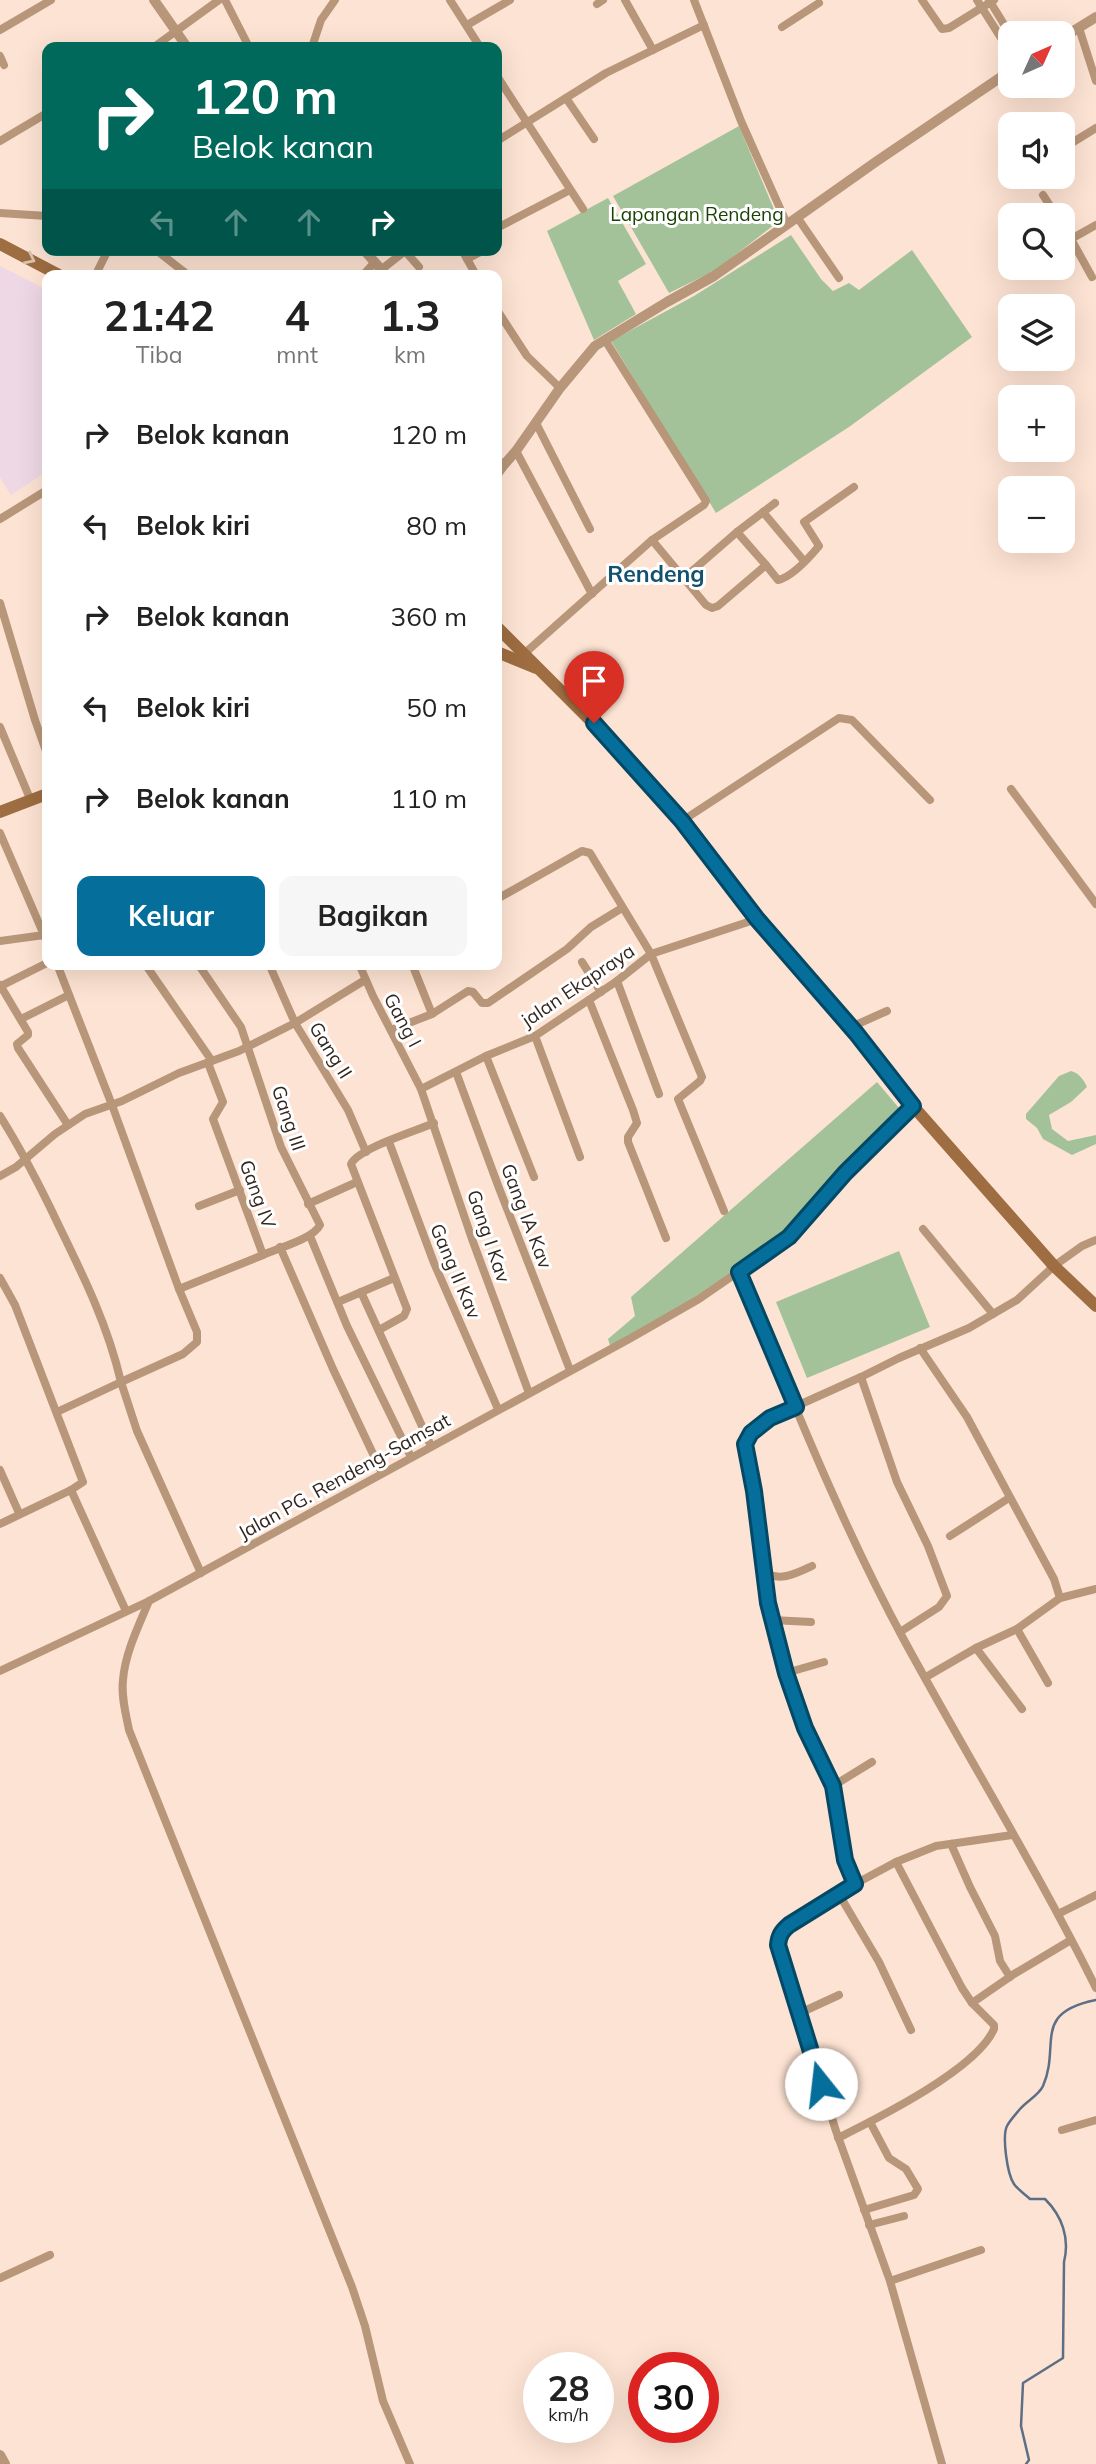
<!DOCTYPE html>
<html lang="id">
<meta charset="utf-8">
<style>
body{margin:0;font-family:Mulish,sans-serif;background:#f6f6f6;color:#222;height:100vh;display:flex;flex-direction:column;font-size:26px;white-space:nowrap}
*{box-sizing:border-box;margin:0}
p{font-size:23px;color:#767676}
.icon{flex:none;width:38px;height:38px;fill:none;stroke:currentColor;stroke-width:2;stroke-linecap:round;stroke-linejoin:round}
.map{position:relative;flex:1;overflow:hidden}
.details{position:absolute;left:42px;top:270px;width:460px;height:700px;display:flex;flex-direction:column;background:#fff;border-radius:14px;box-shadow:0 7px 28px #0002}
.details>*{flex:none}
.top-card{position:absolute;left:42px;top:42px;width:460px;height:214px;border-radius:14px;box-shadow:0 7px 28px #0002;background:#00695c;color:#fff;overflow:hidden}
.needle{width:46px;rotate:45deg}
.controls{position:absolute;left:998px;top:21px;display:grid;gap:14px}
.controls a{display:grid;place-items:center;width:77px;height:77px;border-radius:14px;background:#fff;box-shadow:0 7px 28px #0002;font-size:35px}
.speed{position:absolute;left:523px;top:2352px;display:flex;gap:14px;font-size:35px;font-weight:700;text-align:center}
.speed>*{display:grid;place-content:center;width:91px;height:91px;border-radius:50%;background:#fff;box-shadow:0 7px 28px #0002;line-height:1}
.speed small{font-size:18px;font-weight:400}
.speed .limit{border:10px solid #d22;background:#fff;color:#111}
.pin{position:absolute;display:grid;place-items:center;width:60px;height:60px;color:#fff;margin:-72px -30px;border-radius:50% 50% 50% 0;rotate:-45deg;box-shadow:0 0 7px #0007}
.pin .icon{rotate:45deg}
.me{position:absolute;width:77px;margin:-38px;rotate:344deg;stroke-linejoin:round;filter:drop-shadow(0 0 5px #0008)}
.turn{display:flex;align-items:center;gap:24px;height:147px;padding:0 35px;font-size:32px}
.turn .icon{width:91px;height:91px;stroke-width:2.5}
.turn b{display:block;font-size:49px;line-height:60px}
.lanes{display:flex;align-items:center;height:66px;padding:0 35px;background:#0003;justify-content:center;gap:35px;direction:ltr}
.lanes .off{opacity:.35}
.eta{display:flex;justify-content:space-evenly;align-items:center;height:119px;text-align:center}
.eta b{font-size:42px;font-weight:700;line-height:49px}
.cta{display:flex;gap:14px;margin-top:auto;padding:14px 35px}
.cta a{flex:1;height:80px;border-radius:14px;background:#056e9b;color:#fff;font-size:28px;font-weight:700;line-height:80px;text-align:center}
.cta a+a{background:#f6f6f6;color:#222}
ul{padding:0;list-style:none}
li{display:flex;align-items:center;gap:21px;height:91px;padding:0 35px}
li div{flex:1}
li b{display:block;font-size:26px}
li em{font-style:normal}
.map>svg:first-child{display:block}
</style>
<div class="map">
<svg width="1096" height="2464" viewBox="0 0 1096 2464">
<rect width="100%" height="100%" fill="#fde3d3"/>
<!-- commercial -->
<path fill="#eed8e5" d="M0,266L47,290V471L11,495L0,477Z"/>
<!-- green -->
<g fill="#a4c29a">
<path d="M739,126L779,221L716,270L669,293L613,196Z"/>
<path d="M608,198L646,264L618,281L636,314L594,340L547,231Z"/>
<path d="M791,235L821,279L833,291L849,283L859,290L912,250L972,337L849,427L716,513L611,341L694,296Z"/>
<path d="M1071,1071C1079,1073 1084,1080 1087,1087L1071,1102L1049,1115L1052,1129L1068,1141L1096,1135V1144L1072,1155L1043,1139L1037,1128L1026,1119V1114L1059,1076Z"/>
<path d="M877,1082L905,1115L805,1222L739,1272L611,1349L608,1339L635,1316L631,1297Z"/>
<path d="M899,1251L930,1327L807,1378L776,1302Z"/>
</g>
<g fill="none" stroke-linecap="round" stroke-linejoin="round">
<!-- stream -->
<path stroke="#5d6e87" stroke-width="2.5" d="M1026,2464L1029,2460L1021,2426L1023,2383L1063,2358L1064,2262C1070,2238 1062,2216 1045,2199H1030C1025,2194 1018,2190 1014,2184C1007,2174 1002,2136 1007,2126C1010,2120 1016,2114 1020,2109C1027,2101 1039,2095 1043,2086C1061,2045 1031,2013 1096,2000"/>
<!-- minor -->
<g stroke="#b89679" stroke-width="8">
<path d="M225,0L249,47"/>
<path d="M450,0L480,47"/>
<path d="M625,0L653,50"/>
<path d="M694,0L741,121L787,224"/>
<path d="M922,0L942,29L949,28L994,0"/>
<path d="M977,0L1010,52"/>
<path d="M989,0L1010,34"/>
<path d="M597,4L603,0"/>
<path d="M467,25L510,0"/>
<path d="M782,27L819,3"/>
<path d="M1079,28L1096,81"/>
<path d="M0,30L51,0"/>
<path d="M154,47L219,0"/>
<path d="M312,47L321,20L335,0"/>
<path d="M0,56L4,65"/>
<path d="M497,76L583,209"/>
<path d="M566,98L594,139"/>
<path d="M0,141L47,113"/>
<path d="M497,141L606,73L704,25"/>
<path d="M1062,149L1096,128"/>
<path d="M1043,195L1056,215"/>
<path d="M0,213L47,216"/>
<path d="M797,217L839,278"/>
<path d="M1062,226L1071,239"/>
<path d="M497,228L570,190"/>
<path d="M156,250L188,275"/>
<path d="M462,250L476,275"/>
<path d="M467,259L484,250"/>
<path d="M382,269L405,251L419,267"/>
<path d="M98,270L108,250"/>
<path d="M363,275L375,262"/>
<path d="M1092,277L1071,239L1096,225"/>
<path d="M497,310L527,356L560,388"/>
<path d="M536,423L590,529"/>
<path d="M516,451L592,594"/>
<path d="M763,512L804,561"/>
<path d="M0,519L47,490"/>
<path d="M652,540L706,605L712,608L718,606L766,565L737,532L775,503"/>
<path d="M766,565L778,580C792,577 809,558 819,546L804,522L854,487"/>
<path d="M684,578L737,532"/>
<path d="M0,603L35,720L47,754"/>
<path d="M525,653L652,540L704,505L706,501L605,340"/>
<path d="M0,727L31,801"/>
<path d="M1011,789L1096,904"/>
<path d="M682,821L839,718L852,720L930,800"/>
<path d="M0,833L47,942"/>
<path d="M497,899L582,851L590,853L651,954L702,1077L700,1081L678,1099L724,1211"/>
<path d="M0,941L44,935"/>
<path d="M582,962L601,992"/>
<path d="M57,964L112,1105L179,1289L197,1332V1342L183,1354L121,1382L137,1431L201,1573"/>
<path d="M145,964L212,1061"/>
<path d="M198,964L241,1027L281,1147L320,1225C313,1239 278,1248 263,1255"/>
<path d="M269,964L295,1023L348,1110L366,1152"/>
<path d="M359,964L373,996L421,1089L472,1239L529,1393"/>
<path d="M412,964L432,1014"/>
<path d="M617,981L659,1094"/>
<path d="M0,985L28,1032V1035L17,1044L18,1048L68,1125"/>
<path d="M1,986L47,963"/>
<path d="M589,1000L633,1110L637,1123L628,1137V1142L666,1238"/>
<path d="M21,1019L69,995"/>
<path d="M851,1027L887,1011"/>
<path d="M391,1030L432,1014L468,991L473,992L482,1003H488L567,949L591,927L622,908"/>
<path d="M535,1036L580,1157"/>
<path d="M486,1056L534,1177"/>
<path d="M456,1072L499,1188L570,1370"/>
<path d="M421,1089L486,1056L535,1036L617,981L651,954L757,919"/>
<path d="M0,1116C22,1151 41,1188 59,1226C84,1277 108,1326 121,1382L57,1412"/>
<path d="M389,1142L434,1263L498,1409"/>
<path d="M0,1176L16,1167L55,1134L85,1114L122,1101L179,1073L239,1051L295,1023L365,980"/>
<path d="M308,1204L357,1182"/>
<path d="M199,1206L240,1190"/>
<path d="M923,1229L993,1314"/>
<path d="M310,1236L347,1326L411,1457"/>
<path d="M280,1247L333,1369L382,1473"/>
<path d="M739,1272C791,1396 840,1522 904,1640C967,1756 1037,1869 1096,1988"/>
<path d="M0,1278L15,1305L83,1482L71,1490L0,1524"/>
<path d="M179,1289L263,1255L213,1119L223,1102L208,1063"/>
<path d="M361,1292L431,1446"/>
<path d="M338,1302L394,1278"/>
<path d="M379,1330L404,1316L407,1309L351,1164C359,1148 416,1131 434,1123"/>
<path d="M920,1348L967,1417L1054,1579L1060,1598"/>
<path d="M861,1377L897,1482L928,1546L947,1596L939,1607L900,1632"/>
<path d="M0,1470L19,1513"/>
<path d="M71,1490L126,1611"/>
<path d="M950,1536L1009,1498"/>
<path d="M763,1572C780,1582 795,1574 812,1566"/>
<path d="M149,1601C139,1625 125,1653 123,1680C121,1697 126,1714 129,1730L352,2287L365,2326L383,2401L410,2464"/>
<path d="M772,1620L811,1622"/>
<path d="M1017,1629L1048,1683"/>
<path d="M976,1648L1022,1709"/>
<path d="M0,1671L149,1601L631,1338L699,1299L789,1237L845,1173L913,1106"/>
<path d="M786,1673L824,1662"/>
<path d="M926,1677L976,1648L1017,1629L1060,1598L1096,1589"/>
<path d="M833,1786L872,1762"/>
<path d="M951,1844L970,1887L995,1936L1000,1961L1010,1977"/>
<path d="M855,1884L896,1862L936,1846L1012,1835"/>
<path d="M840,1896L879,1962L911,2030"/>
<path d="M1058,1914L1096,1895"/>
<path d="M972,2003L1014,1974L1071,1940"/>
<path d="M800,2013L839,1995"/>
<path d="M1062,2130L1096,2120"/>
<path d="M838,2138C878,2118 977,2069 994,2029V2025L972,2003L962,1988L896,1862"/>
<path d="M864,2210L914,2195L918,2189L906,2169L889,2158L870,2122"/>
<path d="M869,2225L904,2216"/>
<path d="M0,2278L50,2255"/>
<path d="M890,2281L981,2250"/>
<path d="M942,2464L890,2281L836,2131L778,1945L780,1933L789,1925L855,1884L845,1860L834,1791L828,1772L805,1728L786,1673L768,1603L754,1491L745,1444L751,1433L770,1418L861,1377L899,1358L969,1328L1017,1300L1054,1266L1082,1246L1096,1240"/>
</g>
<!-- tertiary -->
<g stroke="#b89679" stroke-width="10">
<path d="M154,0L187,47"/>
<path d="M1062,38L1096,17"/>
<path d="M364,250L386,275"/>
<path d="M497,459L502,467L497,474"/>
<path d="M502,467L516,451L560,388L595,346L667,302L714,276L877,161L1010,71"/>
<path d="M0,2455L5,2464"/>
</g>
<!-- secondary -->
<g stroke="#9e6d41" stroke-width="12">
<path d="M0,244L59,275"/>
<path d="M497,627L626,756L682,821L757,919L856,1033L913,1106L1054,1266L1096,1306"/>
<path d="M497,652L536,668"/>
<path d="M0,812L47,794"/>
</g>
</g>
<!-- one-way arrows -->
<defs><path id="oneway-chevron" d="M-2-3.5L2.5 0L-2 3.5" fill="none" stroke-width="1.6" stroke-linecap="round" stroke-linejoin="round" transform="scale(1.75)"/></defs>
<use stroke="#d8c5b3" href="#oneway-chevron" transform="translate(30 259) rotate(27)"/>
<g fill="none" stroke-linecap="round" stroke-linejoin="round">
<!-- route casing -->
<g stroke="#034865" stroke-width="18">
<path id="route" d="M594,723L682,821L757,919L856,1033L913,1106L845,1173L789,1237L739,1272L796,1407L770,1418L751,1433L745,1444L754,1491L768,1603L786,1673L805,1728L833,1786L845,1860L855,1884L789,1925C782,1931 779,1935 778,1945L821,2084"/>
</g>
<!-- route -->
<use href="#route" stroke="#056e9b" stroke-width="12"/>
</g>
<g text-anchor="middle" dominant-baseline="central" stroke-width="6" stroke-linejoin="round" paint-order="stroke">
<!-- park labels -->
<g font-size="19" fill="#1a4205" stroke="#fff">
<text x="697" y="214">Lapangan Rendeng</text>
</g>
<!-- street labels -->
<g font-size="19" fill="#32261e" stroke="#fff">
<text transform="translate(578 985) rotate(-34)">jalan Ekapraya</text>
<text transform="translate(403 1020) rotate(62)">Gang I</text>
<text transform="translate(331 1050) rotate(58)">Gang II</text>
<text transform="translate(289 1118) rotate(71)">Gang III</text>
<text transform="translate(258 1194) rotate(70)">Gang IV</text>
<text transform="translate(527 1216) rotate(69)">Gang IA Kav</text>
<text transform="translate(489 1236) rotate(71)">Gang I Kav</text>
<text transform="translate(456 1271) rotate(67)">Gang II Kav</text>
<text transform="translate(344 1476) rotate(-29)">Jalan PG. Rendeng-Samsat</text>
</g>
<!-- quarter labels -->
<g font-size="23" font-weight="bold" fill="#125170" stroke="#fff">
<text x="656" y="573">Rendeng</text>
</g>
</g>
</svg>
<div class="controls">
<a><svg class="needle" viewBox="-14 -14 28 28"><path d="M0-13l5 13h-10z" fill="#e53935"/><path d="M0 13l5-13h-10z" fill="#767676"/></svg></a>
<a><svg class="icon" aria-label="sound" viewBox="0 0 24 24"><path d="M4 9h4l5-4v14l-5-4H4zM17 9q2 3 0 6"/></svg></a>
<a><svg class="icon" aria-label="search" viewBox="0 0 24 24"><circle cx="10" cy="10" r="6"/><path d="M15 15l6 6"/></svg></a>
<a><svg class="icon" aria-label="layers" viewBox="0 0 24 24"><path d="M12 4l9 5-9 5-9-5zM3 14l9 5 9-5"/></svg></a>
<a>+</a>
<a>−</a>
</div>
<div class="speed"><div>28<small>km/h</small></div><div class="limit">30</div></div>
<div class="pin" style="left:594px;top:723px;background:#d93025"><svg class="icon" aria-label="arrive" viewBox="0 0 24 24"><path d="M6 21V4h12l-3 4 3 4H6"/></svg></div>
<svg class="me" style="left:821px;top:2084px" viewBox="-20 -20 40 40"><circle r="19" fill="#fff"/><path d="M0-13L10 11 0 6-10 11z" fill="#056e9b"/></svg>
<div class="top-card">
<div class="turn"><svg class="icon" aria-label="right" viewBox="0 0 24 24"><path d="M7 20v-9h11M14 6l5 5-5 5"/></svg><div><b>120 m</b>Belok kanan</div></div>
<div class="lanes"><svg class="icon off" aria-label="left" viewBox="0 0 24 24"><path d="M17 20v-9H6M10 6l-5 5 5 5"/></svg><svg class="icon off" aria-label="ahead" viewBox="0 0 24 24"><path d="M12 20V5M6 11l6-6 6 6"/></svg><svg class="icon off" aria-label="ahead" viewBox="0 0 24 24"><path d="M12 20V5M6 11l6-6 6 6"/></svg><svg class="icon" aria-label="right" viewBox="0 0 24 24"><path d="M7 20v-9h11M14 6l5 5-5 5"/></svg></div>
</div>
<section class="details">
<div class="eta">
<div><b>21:42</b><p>Tiba</p></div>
<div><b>4</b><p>mnt</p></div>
<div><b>1.3</b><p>km</p></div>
</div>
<ul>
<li><svg class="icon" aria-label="right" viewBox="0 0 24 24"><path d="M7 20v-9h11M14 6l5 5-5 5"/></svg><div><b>Belok kanan</b></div><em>120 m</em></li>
<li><svg class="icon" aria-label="left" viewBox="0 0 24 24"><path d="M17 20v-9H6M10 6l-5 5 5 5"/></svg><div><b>Belok kiri</b></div><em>80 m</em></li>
<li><svg class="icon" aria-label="right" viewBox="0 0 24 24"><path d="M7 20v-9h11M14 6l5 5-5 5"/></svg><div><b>Belok kanan</b></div><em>360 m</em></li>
<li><svg class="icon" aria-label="left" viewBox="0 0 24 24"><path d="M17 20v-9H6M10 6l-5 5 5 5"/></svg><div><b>Belok kiri</b></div><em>50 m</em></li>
<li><svg class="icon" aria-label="right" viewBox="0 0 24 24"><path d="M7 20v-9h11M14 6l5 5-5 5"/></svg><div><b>Belok kanan</b></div><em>110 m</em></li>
</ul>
<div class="cta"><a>Keluar</a><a>Bagikan</a></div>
</section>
</div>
